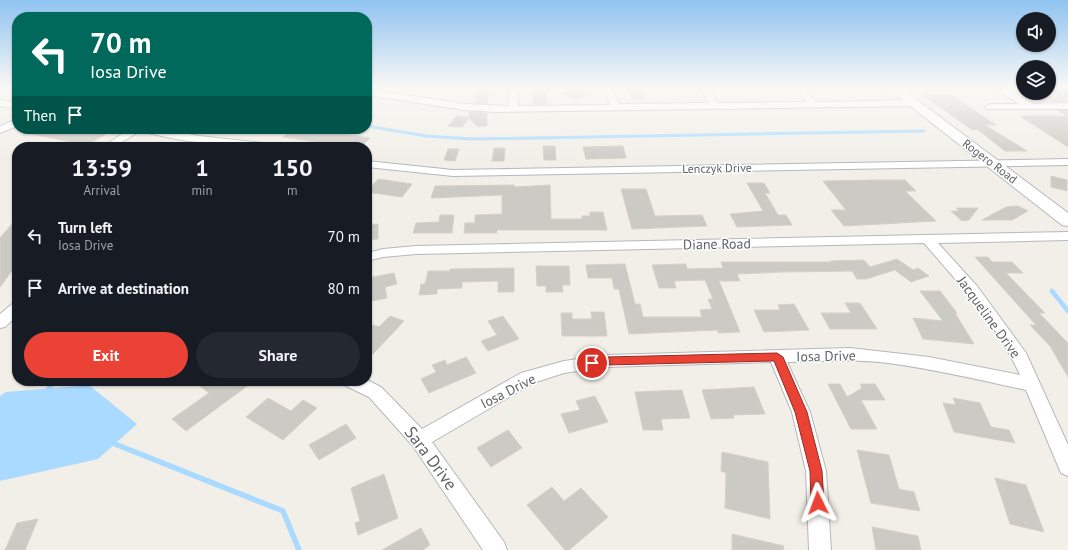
<!DOCTYPE html>
<style>
body{margin:0;font-family:"PT Sans",sans-serif;background:#242831;color:#f1f3f6;height:100vh;display:flex;flex-direction:column;font-size:15px;white-space:nowrap}
*{box-sizing:border-box;margin:0}
p{font-size:13px;color:#9ea1a6}
.icon{flex:none;width:22px;height:22px;fill:none;stroke:currentColor;stroke-width:2;stroke-linecap:round;stroke-linejoin:round}
.map{position:relative;flex:1;overflow:hidden}
.details{position:absolute;left:12px;top:142px;width:360px;height:244px;display:flex;flex-direction:column;background:#171b24;border-radius:16px;box-shadow:0 1px 3px #0004}
.details>*{flex:none}
.hud{position:absolute;left:12px;top:12px;width:360px;height:122px;border-radius:16px;box-shadow:0 1px 3px #0004;background:#00695c;color:#fff;overflow:hidden}
.buttons{position:absolute;left:1016px;top:12px;display:grid;gap:8px}
.buttons a{display:grid;place-items:center;width:40px;height:40px;border-radius:50%;background:#171b24;box-shadow:0 1px 3px #0004;font-size:20px}
.pin{position:absolute;display:grid;place-items:center;width:34px;height:34px;color:#fff;margin:-17px;border:2px solid #fff;border-radius:50%;box-shadow:0 1px 4px #0007}
.me{position:absolute;width:44px;margin:-22px;rotate:357deg;stroke-linejoin:round;filter:drop-shadow(0 0 3px #0008)}
.turn{display:flex;align-items:center;gap:14px;height:84px;padding:0 12px;font-size:18px}
.turn .icon{width:52px;height:52px;stroke-width:2.5}
.turn b{display:block;font-size:28px;line-height:34px}
.then{display:flex;align-items:center;height:38px;padding:0 12px;background:#0003;gap:8px;font-size:15px}
.eta{display:flex;justify-content:space-evenly;align-items:center;height:68px;text-align:center}
.eta b{font-size:24px;font-weight:600;line-height:28px}
.primary-button{display:flex;gap:8px;margin-top:auto;padding:8px 12px}
.primary-button a{flex:1;height:46px;border-radius:24px;background:#ea4335;color:#fff;font-size:16px;font-weight:600;line-height:46px;text-align:center}
.primary-button a+a{background:#242831;color:#f1f3f6}
ul{padding:0;list-style:none}
li{display:flex;align-items:center;gap:12px;height:52px;padding:0 12px}
li div{flex:1}
li b{display:block;font-size:15px}
li em{font-style:normal}
.map>svg:first-child{display:block}
</style>
<div class="map">
<svg width="1068" height="550" viewBox="0 0 1068 550">
<rect width="100%" height="100%" fill="#f1efe8"/>
<!-- water -->
<path fill="#aadaff" d="M89,385L137,424L98,459L0,481V396L6,392Z"/>
<g fill="none" stroke-linecap="round" stroke-linejoin="round">
<!-- stream-far2 -->
<path stroke="#aadaff" stroke-width="3" d="M367,126L426,136L473,139L924,131"/>
<!-- stream-far1 -->
<g stroke="#aadaff" stroke-width="4.5">
<path d="M1052,291L1068,311"/>
<path d="M48,389L55,381"/>
</g>
<!-- stream -->
<path stroke="#aadaff" stroke-width="5.5" d="M115,444L283,511L299,550"/>
</g>
<!-- building -->
<g fill="#cccac5" stroke="#d6d1c6">
<path d="M480,87H488V104L476,103V94H479Z"/>
<path d="M534,87H544L547,104H534L532,89H535Z"/>
<path d="M1049,87H1068V102H1043L1028,93H1049Z"/>
<path d="M577,88L591,94L577,99L562,93Z"/>
<path d="M627,88H640L645,99H632Z"/>
<path d="M950,94L996,125H985L1027,151H1005L977,129L973,130L968,127L923,95Z"/>
<path d="M1058,110H1068V147L1020,116H1067Z"/>
<path d="M469,112L487,113V126H477L469,118L462,127L448,126L457,116L469,118Z"/>
<path d="M33,129H75L105,135L86,145L32,134Z"/>
<path d="M294,129H309L370,138L361,147H348L283,137Z"/>
<path d="M543,146H555L556,160H544Z"/>
<path d="M623,146L626,158L586,159L583,147Z"/>
<path d="M494,148H505L504,161H492Z"/>
<path d="M448,149H459L455,161L444,160Z"/>
<path d="M1051,176L1067,180V191L1051,187Z"/>
<path d="M378,179L412,184L402,197L367,192Z"/>
<path d="M871,180H905L916,191H905L936,221L844,226L831,210H846L823,181Z"/>
<path d="M747,183H764L770,193H765L778,215H786L792,225L737,227L730,214L763,211Z"/>
<path d="M514,185V187L550,185L551,219H582V216H590V212H603L607,230H497V233H464L465,223H475V215L502,214V195L431,198L435,186Z"/>
<path d="M621,189H646L655,216L702,215L707,226L632,229Z"/>
<path d="M1018,206L1028,211L1012,220H982L1006,207Z"/>
<path d="M956,208H978L969,220L962,221L951,211H959Z"/>
<path d="M440,215H454L452,233H413L416,223L439,222Z"/>
<path d="M17,218V264L0,287V238Z"/>
<path d="M378,224V239L367,240V225Z"/>
<path d="M975,257H988L992,262H1012L1023,273H1006L1045,313H1039L1068,343V377L1050,346L1030,325H1036Z"/>
<path d="M897,259L913,270L918,268L929,276L911,282L895,270L866,279H857L852,271L783,272L737,274L740,281H719L740,332L719,333L717,330L629,334L619,289H614L612,278H588L586,265L625,264L635,304H640L643,317H702L700,310L712,309L708,299H713L705,280L674,281L676,288H659L652,265L686,264L687,269L723,268L721,262H832L830,261L864,260L870,267Z"/>
<path d="M536,266H569L570,285H562L563,292H546V286H537Z"/>
<path d="M514,268V292H498V281L462,282V288L437,289V294L419,295L421,284H425L428,271H450V269Z"/>
<path d="M394,273L397,284L385,287L387,298L367,302V278Z"/>
<path d="M920,291H940L957,313H955L974,344L923,339L913,318L943,321Z"/>
<path d="M845,303H860L877,329H830L821,313H851Z"/>
<path d="M794,304L809,330L764,332L754,310H780L778,305Z"/>
<path d="M591,312H604L607,336H562L561,313H572V319H592Z"/>
<path d="M390,316L404,321L373,354L367,352V323L379,327Z"/>
<path d="M503,316L519,339L488,351L481,341L497,335L488,321Z"/>
<path d="M466,357L476,373L429,393L421,379L436,372L432,365L445,360L447,365Z"/>
<path d="M193,381H254L186,431L172,419L209,393Z"/>
<path d="M828,384H840L847,397L862,388L860,384H875L885,400H861L877,429H851Z"/>
<path d="M754,387L765,414L733,415L734,418L711,419L702,390Z"/>
<path d="M682,390L690,418L661,419L663,430H643L635,392Z"/>
<path d="M595,396L608,422L569,433L561,414L580,410L576,401Z"/>
<path d="M268,398L291,411L303,400L317,408L283,440L246,417Z"/>
<path d="M953,398L980,403L991,427L1009,430L1015,443L954,432L943,403L956,405Z"/>
<path d="M346,424L356,438L319,460L309,445Z"/>
<path d="M508,430L522,448L491,467L477,448Z"/>
<path d="M857,450L889,455L899,489L914,492L920,511L871,503Z"/>
<path d="M722,452L768,462L770,519L725,508L726,473L721,471Z"/>
<path d="M384,474L398,518L358,535L355,523L360,521L351,488Z"/>
<path d="M995,478L1026,485L1044,532L1010,524Z"/>
<path d="M552,487L564,501L581,488L608,517L569,550H565L527,505Z"/>
<path d="M38,519L25,550H5L17,523Z"/>
<path d="M872,527L918,536L921,550H876Z"/>
<path d="M421,528L430,545L423,550H382Z"/>
<path d="M732,534L784,546L783,550H732Z"/>
</g>
<g fill="none" stroke-linecap="round" stroke-linejoin="round">
<!-- street casing -->
<g stroke="#b5b8bc" stroke-width="2">
<g id="street">
<path d="M509,87H517L518,106L610,105L604,87H612L619,104L709,103L699,87H707L718,103L807,102L793,87H802L817,102L913,100L918,103L913,106L496,112L465,110L367,95V89L465,104L508,106Z"/>
<path d="M993,87H1003L1032,104L1068,103V109H987L985,107L990,104H1019Z"/>
<path d="M0,100L17,103V109L0,106Z"/>
<path d="M17,119V126L0,133V126Z"/>
<path d="M130,129H160L199,136L272,144L277,147C232,147 185,143 140,131L114,147H102Z"/>
<path d="M1068,159V165L453,176L367,167V161L453,170Z"/>
<path d="M1068,232V240L938,243L977,286L1026,353L1068,445V476L1061,473L1026,390C980,380 934,369 888,363C854,359 821,361 787,362L810,412L826,471L831,550H809L806,471L792,412L771,362L606,367L564,373L533,383L432,442L504,542L507,550H483L413,446L369,397L346,386L343,381L367,380L381,387L422,429L521,373L564,361L606,355L850,348L929,357L1020,375C999,327 958,282 924,243L416,254L383,257L367,261V253L383,249L416,246Z"/>
<path d="M17,303V316L5,327L0,328V314L12,304Z"/>
</g>
</g>
<!-- secondary casing -->
<g stroke="#b6babf" stroke-width="2">
<path id="secondary" d="M886,87H900L1068,213V226L1062,225Z"/>
</g>
<!-- street -->
<use href="#street" fill="#fff" fill-rule="evenodd"/>
<!-- secondary -->
<use href="#secondary" fill="#fff" fill-rule="evenodd"/>
</g>
<!-- sky -->
<linearGradient id="sky" x2="0" y2="1"><stop stop-color="#8fc3f1"/><stop offset="0.53" stop-color="#f9f8f5"/><stop offset="1" stop-color="#f9f8f5" stop-opacity="0"/></linearGradient>
<rect width="1068" height="164" fill="url(#sky)"/>
<!-- route -->
<path fill="#ea4335" stroke="#982c22" d="M777,353L783,357L807,412L822,471L824,503L822,507L818,509L813,507L811,503L810,471L795,412L774,361L606,365L592,367L587,363L592,359L606,357Z"/>
<g text-anchor="middle" dominant-baseline="central" stroke-width="3" stroke-linejoin="round" paint-order="stroke">
<!-- far-street labels -->
<g font-size="12" fill="#5f6368" stroke="#fff">
<text transform="translate(990 161) rotate(37)">Rogero Road</text>
<text transform="translate(717 168) rotate(-1)">Lenczyk Drive</text>
</g>
<!-- street labels -->
<g font-size="14" fill="#5f6368" stroke="#fff">
<text transform="translate(717 244) rotate(-1)">Diane Road</text>
<text transform="translate(989 317) rotate(54)">Jacqueline Drive</text>
<text transform="translate(826 356) rotate(-1)">Iosa Drive</text>
<text transform="translate(508 391) rotate(-27)">Iosa Drive</text>
</g>
<!-- near-street labels -->
<g font-size="17" fill="#5f6368" stroke="#fff">
<text transform="translate(431 458) rotate(53)">Sara Drive</text>
</g>
</g>
</svg>
<div class="buttons">
<a><svg class="icon" aria-label="sound" viewBox="0 0 24 24"><path d="M4 9h4l5-4v14l-5-4H4zM17 9q2 3 0 6"/></svg></a>
<a><svg class="icon" aria-label="layers" viewBox="0 0 24 24"><path d="M12 4l9 5-9 5-9-5zM3 14l9 5 9-5"/></svg></a>
</div>
<div class="pin" style="left:592px;top:363px;background:#d93025"><svg class="icon" aria-label="arrive" viewBox="0 0 24 24"><path d="M6 21V4h12l-3 4 3 4H6"/></svg></div>
<svg class="me" style="left:818px;top:503px" viewBox="-20 -20 40 40"><path d="M0-17L14 15 0 8-14 15z" fill="#ea4335" stroke="#fff" stroke-width="4"/></svg>
<div class="hud">
<div class="turn"><svg class="icon" aria-label="left" viewBox="0 0 24 24"><path d="M17 20v-9H6M10 6l-5 5 5 5"/></svg><div><b>70 m</b>Iosa Drive</div></div>
<div class="then">Then<svg class="icon" aria-label="arrive" viewBox="0 0 24 24"><path d="M6 21V4h12l-3 4 3 4H6"/></svg></div>
</div>
<section class="details">
<div class="eta">
<div><b>13:59</b><p>Arrival</p></div>
<div><b>1</b><p>min</p></div>
<div><b>150</b><p>m</p></div>
</div>
<ul>
<li><svg class="icon" aria-label="left" viewBox="0 0 24 24"><path d="M17 20v-9H6M10 6l-5 5 5 5"/></svg><div><b>Turn left</b><p>Iosa Drive</p></div><em>70 m</em></li>
<li><svg class="icon" aria-label="arrive" viewBox="0 0 24 24"><path d="M6 21V4h12l-3 4 3 4H6"/></svg><div><b>Arrive at destination</b></div><em>80 m</em></li>
</ul>
<div class="primary-button"><a>Exit</a><a>Share</a></div>
</section>
</div>
